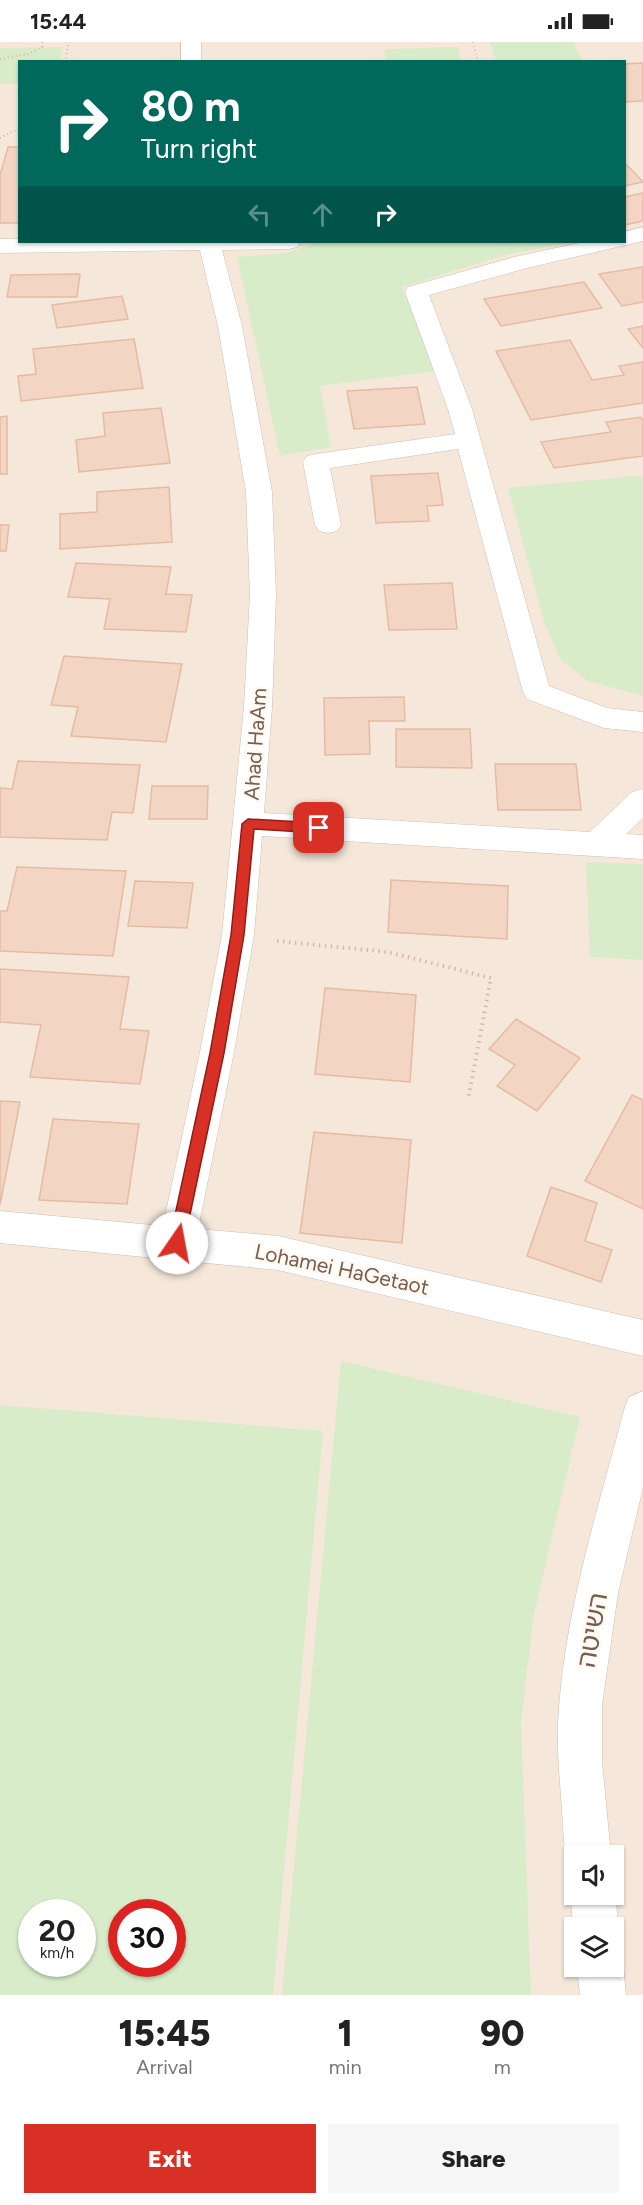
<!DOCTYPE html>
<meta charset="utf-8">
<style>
body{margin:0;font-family:Figtree,"Noto Sans Hebrew",sans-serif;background:#f6f6f6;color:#222;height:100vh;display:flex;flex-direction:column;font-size:22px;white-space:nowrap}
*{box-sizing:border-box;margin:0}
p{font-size:20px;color:#767676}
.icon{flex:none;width:33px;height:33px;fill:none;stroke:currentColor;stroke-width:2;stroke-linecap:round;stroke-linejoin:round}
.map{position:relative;height:1953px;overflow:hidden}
.details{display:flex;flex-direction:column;background:#fff;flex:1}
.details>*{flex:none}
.hud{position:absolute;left:18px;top:18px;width:608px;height:183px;border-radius:0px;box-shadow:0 2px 4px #0004;background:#00695c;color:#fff;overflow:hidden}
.tools{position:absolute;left:564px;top:1803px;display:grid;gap:12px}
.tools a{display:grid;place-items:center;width:60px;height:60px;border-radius:0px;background:#fff;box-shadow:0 2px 4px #0004;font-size:30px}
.speed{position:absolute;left:18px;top:1857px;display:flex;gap:12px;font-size:30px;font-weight:700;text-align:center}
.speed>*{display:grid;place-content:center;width:78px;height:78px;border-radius:50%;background:#fff;box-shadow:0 2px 4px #0004;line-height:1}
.speed small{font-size:15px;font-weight:400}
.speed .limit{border:9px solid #d22;background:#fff;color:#111}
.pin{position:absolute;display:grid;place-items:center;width:51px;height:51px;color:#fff;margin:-26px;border-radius:12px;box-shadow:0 3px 9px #0006}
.me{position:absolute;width:66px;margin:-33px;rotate:12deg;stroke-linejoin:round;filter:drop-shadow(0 0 4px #0008)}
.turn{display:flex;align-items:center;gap:21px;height:126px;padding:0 24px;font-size:27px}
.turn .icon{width:78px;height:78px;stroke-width:2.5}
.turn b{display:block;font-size:42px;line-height:51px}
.lanes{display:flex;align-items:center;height:57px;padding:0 24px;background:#0003;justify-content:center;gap:30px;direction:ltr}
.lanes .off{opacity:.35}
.eta{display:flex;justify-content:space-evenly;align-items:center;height:102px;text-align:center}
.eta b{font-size:36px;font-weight:800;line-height:42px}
.primary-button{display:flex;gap:12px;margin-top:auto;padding:12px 24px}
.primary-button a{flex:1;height:69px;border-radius:0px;background:#d93025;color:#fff;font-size:24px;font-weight:800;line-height:69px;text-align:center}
.primary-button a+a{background:#f6f6f6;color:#222}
.status{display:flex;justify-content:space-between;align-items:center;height:42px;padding:0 30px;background:#fff;direction:ltr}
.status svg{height:16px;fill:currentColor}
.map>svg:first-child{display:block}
</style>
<div class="status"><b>15:44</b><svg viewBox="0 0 49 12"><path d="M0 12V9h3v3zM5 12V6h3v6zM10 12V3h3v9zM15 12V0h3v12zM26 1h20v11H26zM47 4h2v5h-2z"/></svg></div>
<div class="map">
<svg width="643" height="1953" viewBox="0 0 643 1953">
<rect width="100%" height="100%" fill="#fdf6ec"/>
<!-- residential -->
<path fill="#f5e8da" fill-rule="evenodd" d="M0,0H643V1953H0ZM20,20H624V200H20ZM574,1814H614V1852H574ZM32,1870H82V1922H32ZM122,1870H172V1922H122ZM574,1886H614V1924H574Z"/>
<!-- green -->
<g fill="#d8ecc9" fill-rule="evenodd">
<path d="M490,0H574L582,19H496Z"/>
<path d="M63,5L60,19L20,20L19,42H0V6Z"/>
<path d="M458,5L461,19H386L384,7Z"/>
<path d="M313,200H572L505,213L402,245L436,329L320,344L331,405L280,414L237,215C256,213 300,213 313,200Z"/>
<path d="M643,433V654L588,639L561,618L545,583L508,446Z"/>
<path d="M586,820L643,822V918L590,915Z"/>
<path d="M341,1319L580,1375L534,1572L521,1680L531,1953H282Z"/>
<path d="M0,1363L323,1389L273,1953H0ZM32,1870H82V1922H32ZM122,1870H172V1922H122Z"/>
</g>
<!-- building -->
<g fill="#f3d5c3" stroke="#e6bba3" stroke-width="1.5">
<path d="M643,21V59L624,60V22Z"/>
<path d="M8,105H20V181H0V133Z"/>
<path d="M624,120L643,140L624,144Z"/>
<path d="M643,151V179L624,183V155Z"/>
<path d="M643,225V260L622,264L599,232Z"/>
<path d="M80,232L77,255H7L11,233Z"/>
<path d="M584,240L602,266L501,284L484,257Z"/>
<path d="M122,254L128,277L57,286L52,263Z"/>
<path d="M643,284V306L628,287Z"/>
<path d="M134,297L143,346L21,359L18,334L36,332L33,307Z"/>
<path d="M570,298L592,338L624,333L619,324L643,320V361L531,378L496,309Z"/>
<path d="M417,345L425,382L354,387L347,349Z"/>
<path d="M161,366L170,421L79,430L76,398L105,394L103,371Z"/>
<path d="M7,374V432H0V375Z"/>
<path d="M641,375L643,379V414L554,426L541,400L611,390L606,380Z"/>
<path d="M438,431L443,463L427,464L429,479L376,481L371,434Z"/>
<path d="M169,445L172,500L60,507V472L97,470V450Z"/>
<path d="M0,483H9L6,509H0Z"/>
<path d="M76,521L171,525L166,552L192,553L186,590L104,587L110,557L68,555Z"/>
<path d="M452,541L457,587L389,588L384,543Z"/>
<path d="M64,614L182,622L166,700L71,694L78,665L51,663Z"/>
<path d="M404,655L405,679H369L370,712L325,713L324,656Z"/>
<path d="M396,687H470L472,726L396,725Z"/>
<path d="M18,719L140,723L133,771L112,770L107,798L0,795V746L12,747Z"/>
<path d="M495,722H576L581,768H498Z"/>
<path d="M152,744H208L207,777H149Z"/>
<path d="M17,825L126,829L113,914L0,909V869H7Z"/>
<path d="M391,838L508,844L507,897L388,890Z"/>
<path d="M135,839L193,841L187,886L128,884Z"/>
<path d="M0,927L129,935L120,987L149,989L140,1042L30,1035L41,983L0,980Z"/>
<path d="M325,946L416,953L410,1040L315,1032Z"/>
<path d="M516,977L580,1016L537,1069L497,1044L515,1023L489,1007Z"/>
<path d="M632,1053L643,1058V1167L585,1139Z"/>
<path d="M0,1059L20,1060L0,1163Z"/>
<path d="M53,1077L139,1082L127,1162L39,1158Z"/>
<path d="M314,1090L411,1098L402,1201L300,1191Z"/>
<path d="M551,1145L597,1161L585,1199L612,1208L601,1240L527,1214Z"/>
</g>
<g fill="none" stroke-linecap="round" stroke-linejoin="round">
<!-- minor casing -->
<g stroke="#d1beb0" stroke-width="1">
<g id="minor">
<rect x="181" y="0" width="20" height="20"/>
<path d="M643,185V199L527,226L429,253L472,367L549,644L607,666L643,670V690L604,686L527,657L523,650L458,407L330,426L341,483L337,489L328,491L319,489L315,483L303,420L307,414L316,412L455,392L448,367L405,250L408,245L514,215L584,200H624V190Z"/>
<path d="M0,197H20V200H300L297,205L289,207L222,208L242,284L272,450L276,552L272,665L264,771L590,790L632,750L643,747V776L626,792L643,793V817L262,794L254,893L234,1010L198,1187L278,1194L643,1278V1314L278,1228L0,1201V1169L163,1184L200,1010L222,893L244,665L250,552L246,450L218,284L200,208L0,211Z"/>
<path d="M643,1349V1445L618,1551L602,1663V1720L611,1814H574V1830C562,1814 564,1788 562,1769C560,1740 557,1711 558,1682C563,1575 597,1471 624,1368L629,1355Z"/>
<path d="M574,1842V1852H614V1847L619,1886L614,1899V1886H574V1890L570,1852Z"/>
<path d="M614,1906L616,1908L623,1924L626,1953H580L577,1924H614Z"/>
</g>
</g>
<!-- path-far1 -->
<g stroke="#d9b8a5" stroke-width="2" stroke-dasharray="1 3" stroke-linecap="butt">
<path d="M473,0L478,20"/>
<path d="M0,17L28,12L42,5V0"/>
<path d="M65,20L69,0"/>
<path d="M0,96L20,86"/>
</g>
<!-- path -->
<path stroke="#d9b8a5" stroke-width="4" stroke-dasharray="1.5 4.5" stroke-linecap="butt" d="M277,899L388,910L491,936L468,1058"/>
<!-- minor -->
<use href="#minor" fill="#fff" fill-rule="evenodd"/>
</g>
<!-- route -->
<path fill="#d93025" stroke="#8d1f18" stroke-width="1.5" d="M248,777L319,781L325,786L319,791L254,787L244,893L224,1011L184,1201L182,1206L177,1208L171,1206L169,1201L210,1011L231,893L242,782Z"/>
<g text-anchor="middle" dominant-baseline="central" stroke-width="6" stroke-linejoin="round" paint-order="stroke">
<!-- street labels -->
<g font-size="21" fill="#7a5c4d" stroke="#fffaf3">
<text transform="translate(255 702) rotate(-86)">Ahad HaAm</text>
<text transform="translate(342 1227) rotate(12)">Lohamei HaGetaot</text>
</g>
<!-- near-street labels -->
<g font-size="26" fill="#7a5c4d" stroke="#fffaf3">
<text transform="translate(592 1588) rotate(-80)">השיטה</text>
</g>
</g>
</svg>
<div class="tools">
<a><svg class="icon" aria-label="sound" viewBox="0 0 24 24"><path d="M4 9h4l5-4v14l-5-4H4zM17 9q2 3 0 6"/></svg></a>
<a><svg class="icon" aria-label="layers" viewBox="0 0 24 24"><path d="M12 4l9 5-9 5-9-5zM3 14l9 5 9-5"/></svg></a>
</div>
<div class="speed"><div>20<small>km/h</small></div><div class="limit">30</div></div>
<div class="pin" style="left:319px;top:786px;background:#d93025"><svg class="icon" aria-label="arrive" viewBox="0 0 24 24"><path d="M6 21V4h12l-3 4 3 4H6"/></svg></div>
<svg class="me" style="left:177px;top:1201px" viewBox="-20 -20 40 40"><circle r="19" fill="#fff"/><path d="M0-13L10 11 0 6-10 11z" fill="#d93025"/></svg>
<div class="hud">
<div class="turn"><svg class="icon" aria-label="right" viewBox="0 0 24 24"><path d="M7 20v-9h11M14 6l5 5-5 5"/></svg><div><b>80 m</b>Turn right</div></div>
<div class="lanes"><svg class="icon off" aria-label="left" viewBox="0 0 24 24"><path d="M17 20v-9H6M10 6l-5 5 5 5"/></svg><svg class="icon off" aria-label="ahead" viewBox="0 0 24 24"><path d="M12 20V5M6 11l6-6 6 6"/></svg><svg class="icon" aria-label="right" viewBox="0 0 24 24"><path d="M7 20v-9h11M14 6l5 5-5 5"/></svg></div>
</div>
</div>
<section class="details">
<div class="eta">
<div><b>15:45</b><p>Arrival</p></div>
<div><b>1</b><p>min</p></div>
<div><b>90</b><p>m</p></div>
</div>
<div class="primary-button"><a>Exit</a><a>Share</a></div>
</section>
